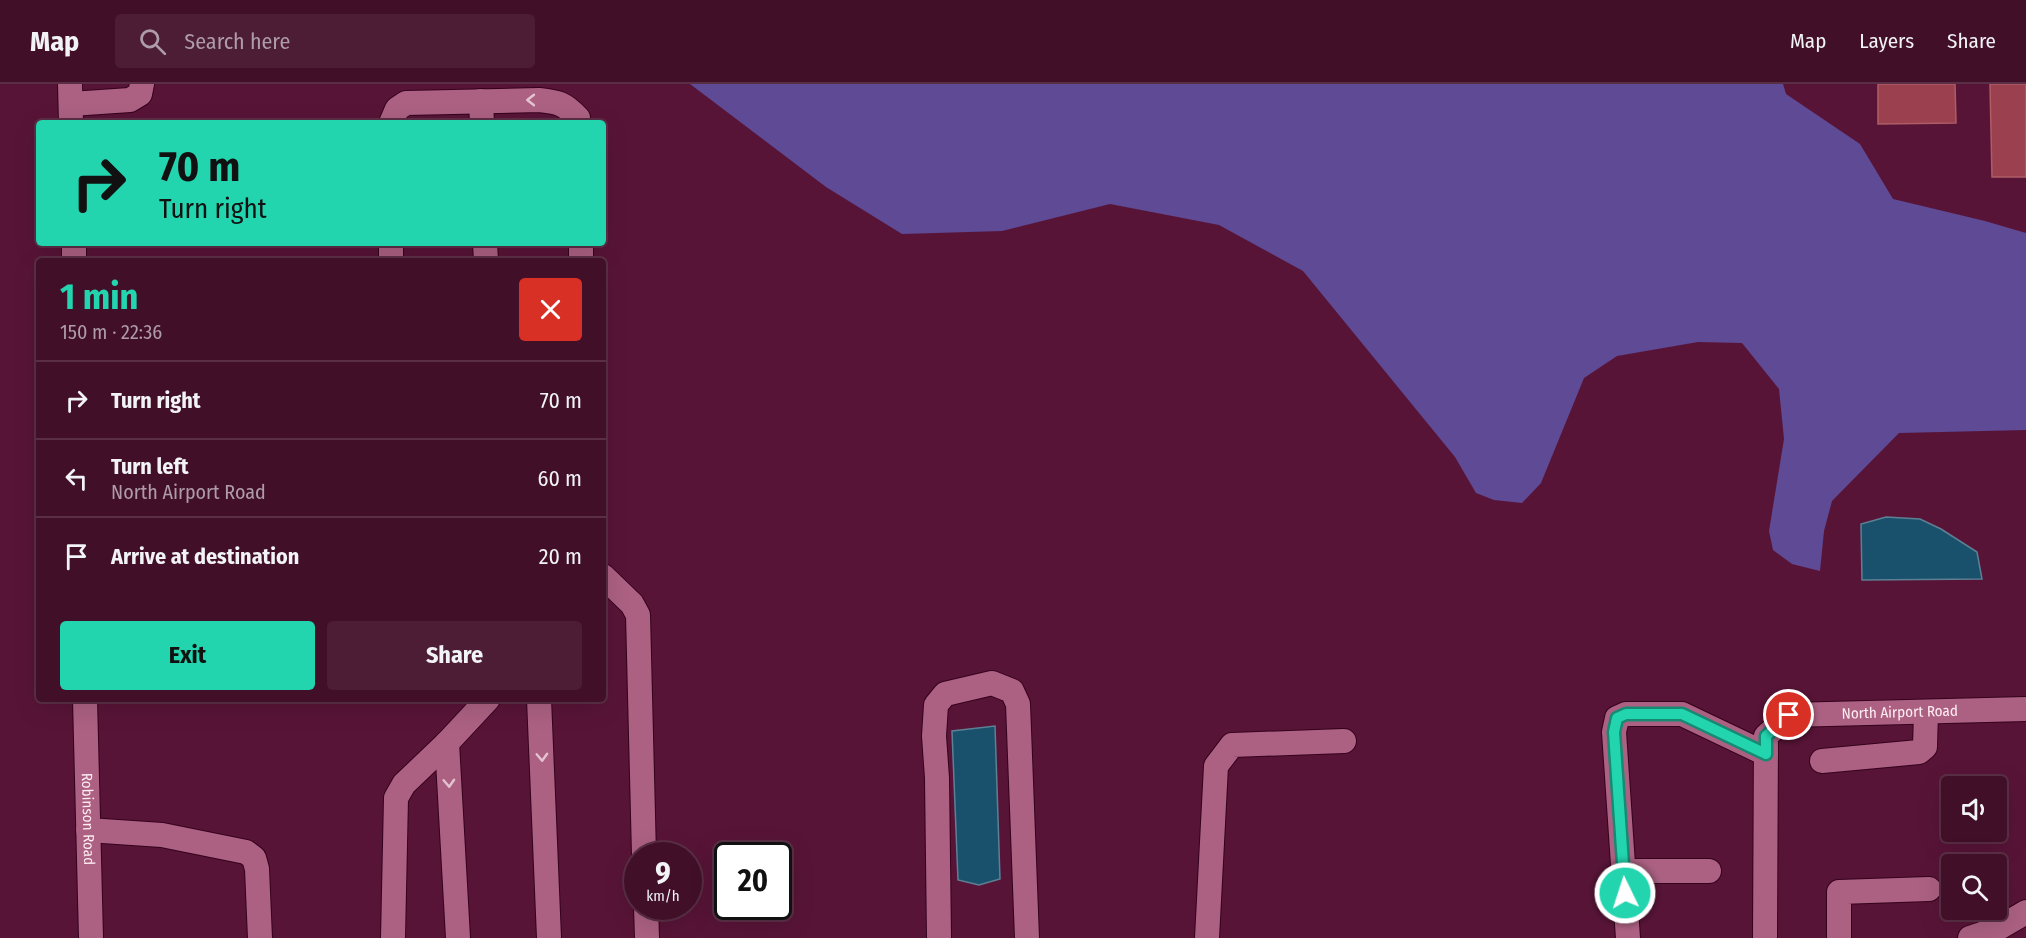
<!DOCTYPE html>
<meta charset="utf-8">
<style>
body{margin:0;font-family:"Fira Sans Condensed",sans-serif;background:#4c1d35;color:#f1f3f6;height:100vh;display:flex;flex-direction:column;font-size:22px;white-space:nowrap}
*{box-sizing:border-box;margin:0}
p{font-size:20px;color:#ae9ca8}
.icon{flex:none;width:33px;height:33px;fill:none;stroke:currentColor;stroke-width:2;stroke-linecap:round;stroke-linejoin:round}
.map{position:relative;flex:1;overflow:hidden}
.drawer{position:absolute;left:36px;top:174px;width:570px;height:444px;display:flex;flex-direction:column;background:#420f29;border-radius:6px;box-shadow:0 6px 24px #0002,0 0 0 2px #5a2f46}
.drawer>*{flex:none}
.guide{position:absolute;left:36px;top:36px;width:570px;height:126px;border-radius:6px;box-shadow:0 6px 24px #0002,0 0 0 2px #5a2f46;background:#22d5af;color:#111;overflow:hidden}
.controls{position:absolute;left:1941px;top:692px;display:grid;gap:12px}
.controls a{display:grid;place-items:center;width:66px;height:66px;border-radius:6px;background:#420f29;box-shadow:0 6px 24px #0002,0 0 0 2px #5a2f46;font-size:30px}
.speed{position:absolute;left:624px;top:758px;display:flex;gap:12px;font-size:30px;font-weight:700;text-align:center}
.speed>*{display:grid;place-content:center;width:78px;height:78px;border-radius:50%;background:#420f29;box-shadow:0 6px 24px #0002,0 0 0 2px #5a2f46;line-height:1}
.speed small{font-size:15px;font-weight:400}
.speed .limit{border:3px solid #111;border-radius:9px;background:#fff;color:#111}
.pin{position:absolute;display:grid;place-items:center;width:51px;height:51px;color:#fff;margin:-26px;border:3px solid #fff;border-radius:50%;box-shadow:0 2px 6px #0007}
.me{position:absolute;width:66px;margin:-33px;rotate:356deg;stroke-linejoin:round;filter:drop-shadow(0 0 4px #0008)}
.turn{display:flex;align-items:center;gap:21px;height:126px;padding:0 24px;font-size:27px}
.turn .icon{width:78px;height:78px;stroke-width:2.5}
.turn b{display:block;font-size:42px;line-height:51px}
.round{display:grid;place-items:center;flex:none;width:63px;height:63px;border-radius:6px;background:#4c1d35}
.headline{display:flex;align-items:center;justify-content:space-between;height:102px;padding:0 24px}
h1{font-size:36px;font-weight:700;line-height:45px;color:#22d5af}
.primary-button{display:flex;gap:12px;margin-top:auto;padding:12px 24px}
.primary-button a{flex:1;height:69px;border-radius:6px;background:#22d5af;color:#111;font-size:24px;font-weight:700;line-height:69px;text-align:center}
.primary-button a+a{background:#4c1d35;color:#f1f3f6}
ul{padding:0;list-style:none}
li{display:flex;align-items:center;gap:18px;height:78px;padding:0 24px;border-top:2px solid #5a2f46}
li div{flex:1}
li b{display:block;font-size:22px}
li em{font-style:normal}
header{display:flex;align-items:center;gap:36px;box-sizing:border-box;height:84px;padding:0 30px;background:#420f29;border-bottom:2px solid #5a2f46}
header strong{font-size:28px}
nav{display:flex;gap:33px;margin-inline-start:auto;font-size:21px}
.search{width:420px;height:54px;background:#4c1d35;display:flex;align-items:center;gap:15px;box-sizing:border-box;padding:0 21px;border-radius:6px;color:#ae9ca8;font-size:22px}
.map>svg:first-child{display:block}
</style>
<header>
<strong>Map</strong>
<div class="search"><svg class="icon" aria-label="search" viewBox="0 0 24 24"><circle cx="10" cy="10" r="6"/><path d="M15 15l6 6"/></svg>Search here</div>
<nav><a>Map</a><a>Layers</a><a>Share</a></nav>
</header>
<div class="map">
<svg width="2026" height="854" viewBox="0 0 2026 854">
<rect width="100%" height="100%" fill="#581437"/>
<!-- green -->
<path fill="#5e4a95" d="M690,0H1783L1786,10L1860,60L1893,115L1985,137L2026,149V346L1899,349L1832,417L1824,447L1820,487L1792,480L1773,466L1769,447L1784,355L1779,305L1742,259L1698,258L1617,272L1584,294L1541,399L1522,419L1494,416L1476,409L1455,373L1303,187L1219,141L1110,120L1002,147L902,150L826,103Z"/>
<!-- water -->
<g fill="#19516c" stroke="#5e8094" stroke-width="1.5">
<path d="M1886,433L1920,435L1941,445L1977,468L1982,495L1862,496L1861,440Z"/>
<path d="M995,642L1000,795L979,801L958,796L952,647Z"/>
</g>
<!-- building -->
<g fill="#9a404e" stroke="#ae5d67" stroke-width="1.5">
<path d="M1878,0H1955L1956,39L1878,40Z"/>
<path d="M1990,0H2026V93H1992Z"/>
</g>
<g fill="none" stroke-linecap="round" stroke-linejoin="round">
<!-- minor casing -->
<g stroke="#35021d" stroke-width="26">
<g id="minor">
<path d="M70,0L71,39"/>
<path d="M481,17L482,39"/>
<path d="M71,20L130,16L140,10L142,0"/>
<path d="M391,39L397,25L406,19L539,16C558,18 564,19 578,34V39"/>
<path d="M74,159V177"/>
<path d="M391,159V177"/>
<path d="M485,159L486,177"/>
<path d="M581,159V177"/>
<path d="M603,492L632,520L638,531L644,771"/>
<path id="s1" d="M85,615L91,854"/>
<path d="M539,615L549,854"/>
<path d="M1822,677L1919,668L1925,663L1926,628"/>
<path d="M88,746L162,751L246,768L254,774L257,785L260,854"/>
<path d="M1623,787H1709"/>
<path d="M646,822L647,854"/>
<path d="M393,854L396,714L404,700L447,659"/>
<path d="M458,854L447,659L488,615"/>
<path d="M939,854L937,694L934,652L936,621L945,610L992,599L1012,607L1018,620L1027,854"/>
<path d="M1207,854L1216,682L1232,661L1344,657"/>
<path d="M1628,854L1614,648L1617,634L1626,630H1682L1766,670"/>
<path id="s2" d="M1765,854L1766,652L1789,631L2026,625"/>
<path d="M1839,854V808L1929,805"/>
<path d="M1970,854L1997,845L2026,828"/>
</g>
</g>
<!-- minor -->
<use href="#minor" stroke="#ac6182" stroke-width="24"/>
</g>
<!-- one-way arrows -->
<defs><path id="oneway-chevron" d="M-2-3.5L2.5 0L-2 3.5" fill="none" stroke-width="1.6" stroke-linecap="round" stroke-linejoin="round" transform="scale(1.5)"/></defs>
<g stroke="#e5c2d0">
<use href="#oneway-chevron" transform="translate(531 16) rotate(180)"/>
<use href="#oneway-chevron" transform="translate(542 673) rotate(88)"/>
<use href="#oneway-chevron" transform="translate(449 699) rotate(87)"/>
</g>
<g fill="none" stroke-linecap="round" stroke-linejoin="round">
<!-- route casing -->
<g stroke="#168a72" stroke-width="15">
<path id="route" d="M1625,809L1614,648L1617,634L1626,630H1682L1766,670V652L1789,631"/>
</g>
<!-- route -->
<use href="#route" stroke="#22d5af" stroke-width="10"/>
</g>
<g text-anchor="middle" dominant-baseline="central" stroke-width="4.5" stroke-linejoin="round" paint-order="stroke">
<!-- street labels -->
<g font-size="15" fill="#feecf2" stroke="#581437">
<text stroke="none"><textPath href="#s2" startOffset="344">North Airport Road</textPath></text>
<text stroke="none"><textPath href="#s1" startOffset="120">Robinson Road</textPath></text>
</g>
</g>
</svg>
<div class="controls">
<a><svg class="icon" aria-label="sound" viewBox="0 0 24 24"><path d="M4 9h4l5-4v14l-5-4H4zM17 9q2 3 0 6"/></svg></a>
<a><svg class="icon" aria-label="search" viewBox="0 0 24 24"><circle cx="10" cy="10" r="6"/><path d="M15 15l6 6"/></svg></a>
</div>
<div class="speed"><div>9<small>km/h</small></div><div class="limit">20</div></div>
<div class="pin" style="left:1789px;top:631px;background:#d93025"><svg class="icon" aria-label="arrive" viewBox="0 0 24 24"><path d="M6 21V4h12l-3 4 3 4H6"/></svg></div>
<svg class="me" style="left:1625px;top:809px" viewBox="-20 -20 40 40"><circle r="17" fill="#22d5af" stroke="#fff" stroke-width="3"/><path d="M0-11L8 9 0 5-8 9z" fill="#fff"/></svg>
<div class="guide">
<div class="turn"><svg class="icon" aria-label="right" viewBox="0 0 24 24"><path d="M7 20v-9h11M14 6l5 5-5 5"/></svg><div><b>70 m</b>Turn right</div></div>
</div>
<section class="drawer">
<div class="headline"><div><h1>1 min</h1><p>150 m · 22:36</p></div><a class="round" style="background:#d93025;color:#fff"><svg class="icon" aria-label="close" viewBox="0 0 24 24"><path d="M6 6l12 12M18 6L6 18"/></svg></a></div>
<ul>
<li><svg class="icon" aria-label="right" viewBox="0 0 24 24"><path d="M7 20v-9h11M14 6l5 5-5 5"/></svg><div><b>Turn right</b></div><em>70 m</em></li>
<li><svg class="icon" aria-label="left" viewBox="0 0 24 24"><path d="M17 20v-9H6M10 6l-5 5 5 5"/></svg><div><b>Turn left</b><p>North Airport Road</p></div><em>60 m</em></li>
<li><svg class="icon" aria-label="arrive" viewBox="0 0 24 24"><path d="M6 21V4h12l-3 4 3 4H6"/></svg><div><b>Arrive at destination</b></div><em>20 m</em></li>
</ul>
<div class="primary-button"><a>Exit</a><a>Share</a></div>
</section>
</div>
